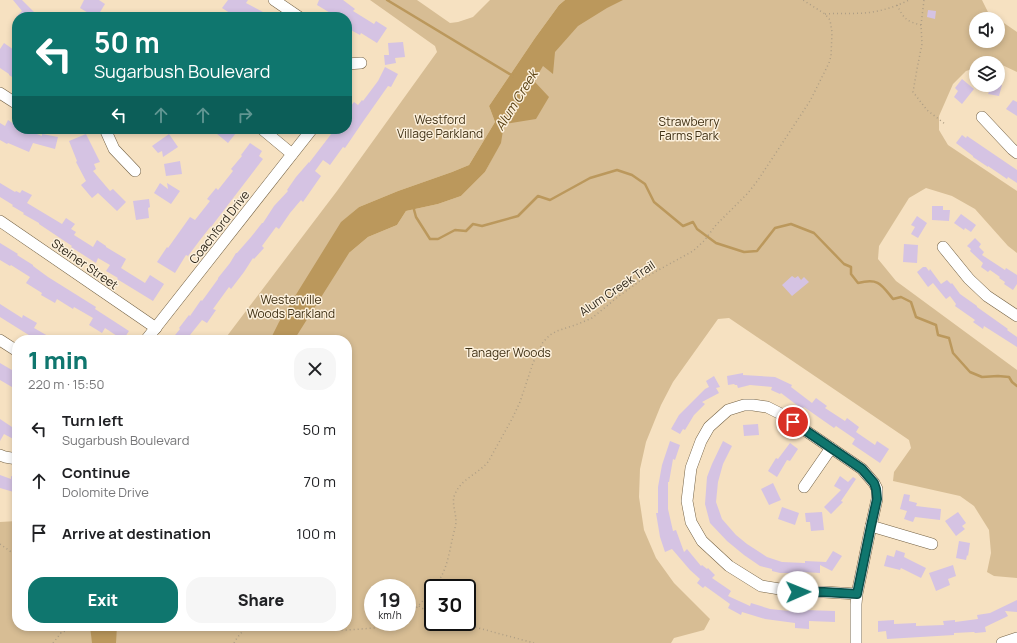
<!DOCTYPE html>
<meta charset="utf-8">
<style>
body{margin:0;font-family:Manrope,sans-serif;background:#f6f6f6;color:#202124;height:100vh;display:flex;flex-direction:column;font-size:15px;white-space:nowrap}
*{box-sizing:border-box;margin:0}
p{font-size:13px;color:#757577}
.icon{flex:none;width:22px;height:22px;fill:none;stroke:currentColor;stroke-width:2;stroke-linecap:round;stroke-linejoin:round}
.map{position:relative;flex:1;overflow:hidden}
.details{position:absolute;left:12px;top:335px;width:340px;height:296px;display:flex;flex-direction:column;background:#fff;border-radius:16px;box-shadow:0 2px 6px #0003}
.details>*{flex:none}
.banner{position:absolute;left:12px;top:12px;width:340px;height:122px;border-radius:16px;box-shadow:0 2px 6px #0003;background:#0f766e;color:#fff;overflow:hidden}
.controls{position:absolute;left:969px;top:12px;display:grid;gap:8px}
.controls a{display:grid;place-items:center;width:36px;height:36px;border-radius:50%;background:#fff;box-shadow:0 2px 6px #0003;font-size:20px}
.speed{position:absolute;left:364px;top:579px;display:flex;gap:8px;font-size:20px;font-weight:700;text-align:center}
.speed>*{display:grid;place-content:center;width:52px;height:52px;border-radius:50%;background:#fff;box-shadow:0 2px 6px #0003;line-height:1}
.speed small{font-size:10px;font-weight:400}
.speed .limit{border:2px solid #111;border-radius:6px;background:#fff;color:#111}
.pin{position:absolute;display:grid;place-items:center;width:34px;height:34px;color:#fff;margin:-17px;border:2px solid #fff;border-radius:50%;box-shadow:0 1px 4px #0007}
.me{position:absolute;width:44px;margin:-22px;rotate:89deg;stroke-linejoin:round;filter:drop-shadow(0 0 3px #0008)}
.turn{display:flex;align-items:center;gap:14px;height:84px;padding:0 16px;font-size:18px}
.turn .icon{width:52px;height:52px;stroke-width:2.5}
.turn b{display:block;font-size:28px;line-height:34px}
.lanes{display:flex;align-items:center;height:38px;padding:0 16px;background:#0003;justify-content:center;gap:20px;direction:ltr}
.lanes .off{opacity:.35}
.round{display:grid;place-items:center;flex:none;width:42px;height:42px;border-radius:16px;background:#f6f6f6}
.headline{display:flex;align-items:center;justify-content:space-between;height:68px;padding:0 16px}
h1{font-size:24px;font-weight:800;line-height:30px;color:#0f766e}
.button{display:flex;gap:8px;margin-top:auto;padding:8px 16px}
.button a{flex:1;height:46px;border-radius:16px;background:#0f766e;color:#fff;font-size:16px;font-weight:800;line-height:46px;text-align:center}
.button a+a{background:#f6f6f6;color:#202124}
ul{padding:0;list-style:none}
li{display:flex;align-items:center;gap:12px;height:52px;padding:0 16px}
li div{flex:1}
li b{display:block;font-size:15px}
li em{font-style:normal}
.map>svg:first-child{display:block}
</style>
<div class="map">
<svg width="1017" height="643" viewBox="0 0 1017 643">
<rect width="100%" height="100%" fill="#f6e1c1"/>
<!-- green -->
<path fill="#d7bd94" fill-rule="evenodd" d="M370,0H417L450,23L458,22L473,17L490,0H565L559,5L535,38L489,106L495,122L469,165L452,172L398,191L359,207L343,221L349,253L368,237L397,225L406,211L438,204L461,196L485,172L496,151L487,144L545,54L602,0H982L988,12L1017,32V72L998,63H976V68L966,71L953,84L939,116V130L948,145L1017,191V253L1008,246L975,209L952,196L926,188L909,198L879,246L878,259L896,281L1017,370V578L994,576L987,572L991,553L989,530L974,506L960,496L893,481L894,472L911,448L909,440L729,318L718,319L673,382L661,405L646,442L640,469L639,497L644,530L656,558L674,583L710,619L704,630L674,638L671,643H0V522L17,521V626H347V340H224L337,191L437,52L435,46ZM976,19H998V41H976ZM373,588H407V622H373ZM433,588H467V622H433Z"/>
<!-- water -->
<g fill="#bb985c">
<path d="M565,0H623L607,8L578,26L555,52L553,74L543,66L534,81L549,97L536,119L504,124L501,143L485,172L461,196L438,204L406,211L397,225L368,237L349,253L294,340H266L272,336L279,322L341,222L359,207L398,191L452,172L469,165L495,122L489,106L535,38L559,5Z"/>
<path d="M90,626H117L116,643H92Z"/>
</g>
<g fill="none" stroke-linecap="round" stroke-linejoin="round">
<!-- stream -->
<g stroke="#bb985c" stroke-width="2.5">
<path d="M387,0L513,76"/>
<path d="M413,206L416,217L430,239H438L455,230L466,231L473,224L482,226L518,216L538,196L550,200L590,178L617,170L632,175L645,184L654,202L683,226L693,222L697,229L716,243L744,252L757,251L775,228L791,224L814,233L844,264L851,267V274L858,283C879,278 881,284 893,299L901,297L911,302L916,317L936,325L938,335L949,338L953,353L970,372L982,377L998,376L1009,377L1012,382L1017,386"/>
</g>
</g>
<!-- building -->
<g fill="#d5c3e3">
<path d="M13,0H22L39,17H16L22,11Z"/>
<path d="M84,0H99L105,4L97,17H95L80,8Z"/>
<path d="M228,0H248L246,3L263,12L260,17H236L222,8Z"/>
<path d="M319,0H343L355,9L353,11L374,24L376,21L387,28L377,43L361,33L360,35L347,28V17H330L332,14L317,5Z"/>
<path d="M928,10L936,11L935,19L927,17Z"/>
<path d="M403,42L405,57L395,58L396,63L385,65L384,55H389L388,43Z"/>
<path d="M4,43L17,52V80L9,75V74L0,68V49Z"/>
<path d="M385,67L398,74L391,87L388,86L362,123L345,148L343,147L330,165L323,160L315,171L321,176L303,202L301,200L290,213L279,229L276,227L262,246L264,248L254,259L253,258L244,272L231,289L229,287L213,309L216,310L207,323L202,320L186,340H171L180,329L179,328L189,315L190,316L201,300L202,301L218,279V278L230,263L236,253H237L251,237L262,223H263L274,206L288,191L287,190L296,177L309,162V163L335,129H347V114L351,109L349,108L354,102L358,105L362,100L363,101L378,81Z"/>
<path d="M962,79L974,89L962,104L954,97L958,91L955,88Z"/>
<path d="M984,85H1002L999,96L988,94L989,92L982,90Z"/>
<path d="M1013,100L1017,102V116L1006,109Z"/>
<path d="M8,120L17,126V129H24L42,136V134L58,137L55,149L33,143L29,152L8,143L7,144L0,140V123L5,126Z"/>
<path d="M211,129H232L236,133L228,143Z"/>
<path d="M86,134L100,162L94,164L96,169L93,171L110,191L113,189L126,202L117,211L98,193L92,198L81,185L86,181L76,162L77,161L69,141Z"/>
<path d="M169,134L178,147L163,157L162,151L158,153L152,146Z"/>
<path d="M962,135L966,138L967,136L1017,170V183L1008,177L1007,179L988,166V167L973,157V156L956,143Z"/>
<path d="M250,143L262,151L259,156L263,159L211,227V226L200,240L188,256L186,255L175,273L157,262L167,247L168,248L190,217L195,220L210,201L207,199L216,188L218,190L233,171L231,169L242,156L241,155Z"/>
<path d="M180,161L182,174L166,176L164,164Z"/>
<path d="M0,183L15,192L16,191L20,193L22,190L32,195L27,203L62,224L66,218L75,224L71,229L76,232L74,235L93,247L97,240L106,246V247L126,259L121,268L145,283L150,275L164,284L153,301L117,279L118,278L106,271L110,265L98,258L96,263L71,247L72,246L39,224V223L23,214L24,213L12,206L13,205L0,197Z"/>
<path d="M160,183L168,189L167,183L180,191L171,204L154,193Z"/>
<path d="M149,199L150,207L148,208L149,218L136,220L133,201Z"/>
<path d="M932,206H943V210H950L949,221L932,220Z"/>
<path d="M961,214L976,225L971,232L965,228L964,230L954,223Z"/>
<path d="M917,216L927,223L918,238L911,234L915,227L911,225Z"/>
<path d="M975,238L981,244L979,247L984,252L982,255L1005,270L1006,268L1017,275V284L1013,290L1004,284L1005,282L999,278L1000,277L990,270L988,272L981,267L983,263L970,251L971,249L967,246Z"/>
<path d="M0,243L18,254L17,255L33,265V266L48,277L96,307L95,309L129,331L123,340L105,328L102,333L89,325L93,318L74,307L73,309L57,299L55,303L41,295L42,293L26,283L30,277L11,265L10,266L0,260Z"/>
<path d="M904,244L918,245L917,263L903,262Z"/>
<path d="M923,267H926L929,271L930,269L941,284L947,280L951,284L952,283L960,294L977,306V307L1008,329L1007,330L1017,337V347L984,326L983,329L973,322L975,320L955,306L956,304L950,296L946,299L933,283L928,287L917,272Z"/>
<path d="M792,276L795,278L798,276L801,280L804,277L809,282L792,296L782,285Z"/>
<path d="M0,304L22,318L23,315L37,323L34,328L55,340H30L32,337L0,317Z"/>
<path d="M0,363L17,373V390L0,380Z"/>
<path d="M743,373V375L775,377L792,385L791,387L812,403L816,398L827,406L825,408L845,421L847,418L859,427L856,432L875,445L877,441L889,449L880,463L852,444L855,439L836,426L834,428L804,407L802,409L781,393L780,394L771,390L772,387L750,385L738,388L737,385H735L734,384L728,385L727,376Z"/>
<path d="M714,376L720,387L716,388L719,393L702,402L705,404L694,415L685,430L683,429L680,434L671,429L679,415L705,389L709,387L706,381Z"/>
<path d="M0,419L12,427L17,419V441L4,434L0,441Z"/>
<path d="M758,424L759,435L744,436L743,425Z"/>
<path d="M670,441L680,445L675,460L673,459L669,482H668V509L673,531L676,530L684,552L687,549L701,566L702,565L707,569L708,568L715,575L712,578L731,591L728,596L750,606L751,603L770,609L799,612H805V610L835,611V622L809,621V629L795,628V623L765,619L742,612L741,615L728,608L730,604L705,586L703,588L697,583L700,579L690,570L672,549L665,552L660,537L656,513H658V487L662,465Z"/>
<path d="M723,441L732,446L723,464L718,482L716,502L722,519L736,535L747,544L767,557L782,562L805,563V561L826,562L833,551L842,556L832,571L820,565V573L802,572L801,573H780L772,571V569L760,566L744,555L727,541L710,523L705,504L707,477L712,464Z"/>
<path d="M790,443L798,449L790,461L787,460L777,477L768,471L776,458L778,459Z"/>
<path d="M0,475L11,479V476L17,478V493L0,488Z"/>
<path d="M840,476L848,482L853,477L856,479L841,501L843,502L831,514L824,507L841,490L834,486Z"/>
<path d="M773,483L781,500L769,505L761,489Z"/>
<path d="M904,494L910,495L909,501L917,503L916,506L941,509L940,520L915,517L913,522L904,519L907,511L900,509Z"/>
<path d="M782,507L799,513L795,525L778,519Z"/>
<path d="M822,512L824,530L811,531L810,522H806L805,513Z"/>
<path d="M958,512L966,523L962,526L965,529L956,536L945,521Z"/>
<path d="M959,541L970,543L968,556L967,555L966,560L956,558Z"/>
<path d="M896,550L905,553L904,557L926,568L921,578L901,568L900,570L884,566L887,555L894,557Z"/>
<path d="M953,565L956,576L948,579L950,585L936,591L929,573Z"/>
<path d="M1017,600V612L1005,611L1008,616L985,627L986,632L975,633L974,632L954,633V635L887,639L886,631L878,632V621L894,620V624L916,623V626L944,625L943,621L955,620V622L978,619L977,615L990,613Z"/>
</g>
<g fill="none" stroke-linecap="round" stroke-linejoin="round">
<!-- minor casing -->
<g stroke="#746245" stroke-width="12">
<g id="minor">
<path d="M274,0L299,17"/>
<path d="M347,64L361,63"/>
<path d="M0,93L17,104"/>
<path d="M982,117L1012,149L1017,153"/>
<path d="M105,129L114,149L135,171"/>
<path d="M262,129L292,154"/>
<path d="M0,221L156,328"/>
<path d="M943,247L969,279L987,296L1017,316"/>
<path d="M0,340L17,351"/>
<path d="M146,340L312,129"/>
<path d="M0,455L5,457L17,459"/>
<path d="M804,487L831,448"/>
<path d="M871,526L932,544"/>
<path d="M856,643V604L857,594L871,526L877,499V489L874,483L862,469L781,414L767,407L753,405H744L728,410L709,427L701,441L691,468L687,501L691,522L702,541L729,566L761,586L798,592H824L857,594"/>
<path d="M1002,643L1017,638"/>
</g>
</g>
<!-- path -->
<g stroke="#ae9e85" stroke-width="1.5" stroke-dasharray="1 3" stroke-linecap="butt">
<path d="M897,5C904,19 906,21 921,25L922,44L917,69L913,92L927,110L945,124"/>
<path d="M825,14C838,13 851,14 864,13C879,12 895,7 909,0"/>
<path d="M921,25L924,0"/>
<path d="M0,544L14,554L17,557"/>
<path d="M434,588C437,584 440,579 442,575C448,563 450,549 453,536C454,531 456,526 456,521C456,512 451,502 455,494C461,479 478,474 488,462L512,419L520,402L533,363L543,342L550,335L557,331L578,324L592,318L619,296L644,278L693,251L704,241L716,225L748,193L758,180L810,101L829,63L831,56L832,32L830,20L825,14L803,0"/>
<path d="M419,606L428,612L433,615"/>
<path d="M407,615L417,607L433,590"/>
<path d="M456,622L534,643"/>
<path d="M56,626L61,633"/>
<path d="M290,626L305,629L346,630L375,628L393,622"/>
<path d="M53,643L61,633L74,626"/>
<path d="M234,643L237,638L247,626"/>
</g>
<!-- minor -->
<use href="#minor" stroke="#fff" stroke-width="11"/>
</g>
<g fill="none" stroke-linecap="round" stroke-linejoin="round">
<!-- route casing -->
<g stroke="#0a4d48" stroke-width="10">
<path id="route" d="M793,422L862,469L874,483L876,489L877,499L871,526L857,594L824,592H798"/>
</g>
<!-- route -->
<use href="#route" stroke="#0f766e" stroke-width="7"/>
</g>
<g text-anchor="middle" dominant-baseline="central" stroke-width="3" stroke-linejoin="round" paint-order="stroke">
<!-- park labels -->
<g font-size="12" fill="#403115" stroke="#fcf0dc">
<text x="440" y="119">Westford<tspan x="440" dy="14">Village Parkland</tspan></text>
<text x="689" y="121">Strawberry<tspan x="689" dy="14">Farms Park</tspan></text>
<text x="291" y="299">Westerville<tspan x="291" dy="14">Woods Parkland</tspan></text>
<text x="508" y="352">Tanager Woods</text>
</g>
<!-- street labels -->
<g font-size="12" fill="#2d2619" stroke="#fcf0dc">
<text transform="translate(219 227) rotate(-52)">Coachford Drive</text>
<text transform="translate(85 264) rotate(35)">Steiner Street</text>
<text transform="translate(617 288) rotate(-34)">Alum Creek Trail</text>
</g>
<!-- water labels -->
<g font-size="13" font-style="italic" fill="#5a4112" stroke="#fcf0dc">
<text transform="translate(516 100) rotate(-58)">Alum Creek</text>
</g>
</g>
</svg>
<div class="controls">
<a><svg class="icon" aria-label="sound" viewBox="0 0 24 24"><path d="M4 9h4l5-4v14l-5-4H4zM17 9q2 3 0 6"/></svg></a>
<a><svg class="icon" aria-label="layers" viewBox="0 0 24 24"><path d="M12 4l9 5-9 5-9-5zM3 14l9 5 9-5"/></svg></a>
</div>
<div class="speed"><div>19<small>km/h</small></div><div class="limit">30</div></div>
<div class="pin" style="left:793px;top:422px;background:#d93025"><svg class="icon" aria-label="arrive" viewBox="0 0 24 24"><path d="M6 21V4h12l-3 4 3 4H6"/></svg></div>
<svg class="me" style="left:798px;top:592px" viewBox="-20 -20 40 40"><circle r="19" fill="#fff"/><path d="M0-13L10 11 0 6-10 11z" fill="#0f766e"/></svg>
<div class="banner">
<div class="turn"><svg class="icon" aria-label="left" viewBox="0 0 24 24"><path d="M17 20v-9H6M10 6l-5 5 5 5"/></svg><div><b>50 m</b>Sugarbush Boulevard</div></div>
<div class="lanes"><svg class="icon" aria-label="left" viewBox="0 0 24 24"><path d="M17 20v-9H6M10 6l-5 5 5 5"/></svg><svg class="icon off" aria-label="ahead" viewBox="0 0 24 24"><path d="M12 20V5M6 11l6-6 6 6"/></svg><svg class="icon off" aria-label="ahead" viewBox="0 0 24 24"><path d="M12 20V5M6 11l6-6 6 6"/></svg><svg class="icon off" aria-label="right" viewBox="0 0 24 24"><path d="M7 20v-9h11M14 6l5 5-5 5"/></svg></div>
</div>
<section class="details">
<div class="headline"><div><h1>1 min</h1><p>220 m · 15:50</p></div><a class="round"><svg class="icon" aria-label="close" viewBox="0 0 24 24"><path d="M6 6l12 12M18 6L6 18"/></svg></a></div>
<ul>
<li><svg class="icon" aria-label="left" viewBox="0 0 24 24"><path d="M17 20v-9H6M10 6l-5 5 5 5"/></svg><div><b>Turn left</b><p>Sugarbush Boulevard</p></div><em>50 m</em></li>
<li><svg class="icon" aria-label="ahead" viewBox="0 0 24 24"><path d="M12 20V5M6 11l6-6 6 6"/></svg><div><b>Continue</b><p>Dolomite Drive</p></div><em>70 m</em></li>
<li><svg class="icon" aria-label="arrive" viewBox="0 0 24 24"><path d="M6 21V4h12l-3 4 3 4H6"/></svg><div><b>Arrive at destination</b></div><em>100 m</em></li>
</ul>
<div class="button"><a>Exit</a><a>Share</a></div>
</section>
</div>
